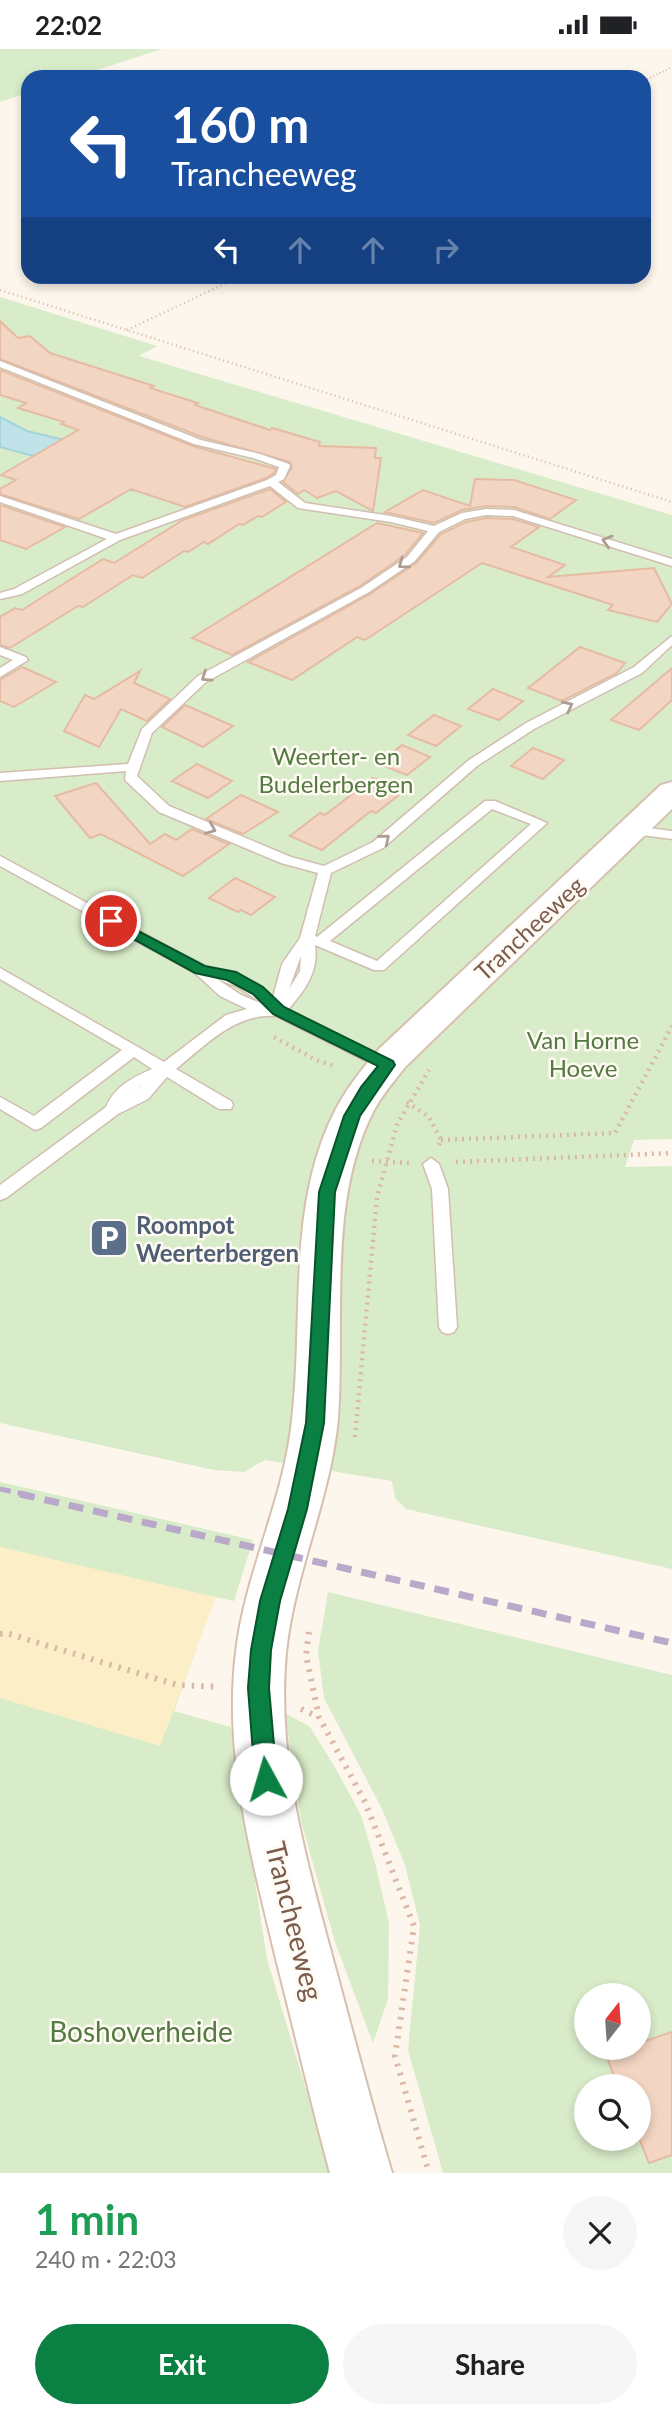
<!DOCTYPE html>
<meta charset="utf-8">
<style>
body{margin:0;font-family:Lato,sans-serif;background:#f6f6f6;color:#202124;height:100vh;display:flex;flex-direction:column;font-size:26px;white-space:nowrap}
*{box-sizing:border-box;margin:0}
p{font-size:23px;color:#757577}
.icon{flex:none;width:38px;height:38px;fill:none;stroke:currentColor;stroke-width:2;stroke-linecap:round;stroke-linejoin:round}
.map{position:relative;height:2124px;overflow:hidden}
.side{display:flex;flex-direction:column;background:#fff;flex:1}
.side>*{flex:none}
.guide{position:absolute;left:21px;top:21px;width:630px;height:214px;border-radius:21px;box-shadow:0 4px 10px #0003;background:#1a4fa0;color:#fff;overflow:hidden}
.needle{width:46px;rotate:17deg}
.fabs{position:absolute;left:574px;top:1934px;display:grid;gap:14px}
.fabs a{display:grid;place-items:center;width:77px;height:77px;border-radius:50%;background:#fff;box-shadow:0 4px 10px #0003;font-size:35px}
.pin{position:absolute;display:grid;place-items:center;width:60px;height:60px;color:#fff;margin:-30px;border:4px solid #fff;border-radius:50%;box-shadow:0 2px 7px #0007}
.me{position:absolute;width:77px;margin:-38px;rotate:354deg;stroke-linejoin:round;filter:drop-shadow(0 0 5px #0008)}
.turn{display:flex;align-items:center;gap:24px;height:147px;padding:0 35px;font-size:32px}
.turn .icon{width:91px;height:91px;stroke-width:2.5}
.turn b{display:block;font-size:49px;line-height:60px}
.lanes{display:flex;align-items:center;height:66px;padding:0 35px;background:#0003;justify-content:center;gap:35px;direction:ltr}
.lanes .off{opacity:.35}
.round{display:grid;place-items:center;flex:none;width:74px;height:74px;border-radius:37px;background:#f6f6f6}
.head{display:flex;align-items:center;justify-content:space-between;height:119px;padding:0 35px}
h1{font-size:42px;font-weight:700;line-height:52px;color:#1e9e55}
.primary-button{display:flex;gap:14px;margin-top:auto;padding:14px 35px}
.primary-button a{flex:1;height:80px;border-radius:42px;background:#0b8043;color:#fff;font-size:28px;font-weight:700;line-height:80px;text-align:center}
.primary-button a+a{background:#f6f6f6;color:#202124}
.status{display:flex;justify-content:space-between;align-items:center;height:49px;padding:0 35px;background:#fff;direction:ltr}
.status svg{height:19px;fill:currentColor}
.map>svg:first-child{display:block}
</style>
<div class="status"><b>22:02</b><svg viewBox="0 0 49 12"><path d="M0 12V9h3v3zM5 12V6h3v6zM10 12V3h3v9zM15 12V0h3v12zM26 1h20v11H26zM47 4h2v5h-2z"/></svg></div>
<div class="map">
<svg width="672" height="2124" viewBox="0 0 672 2124">
<rect width="100%" height="100%" fill="#fdf6ec"/>
<!-- green -->
<g fill="#d8ecc9" fill-rule="evenodd">
<path d="M0,0H162L76,28H28V44L0,53Z"/>
<path d="M0,248L157,297L139,307L672,466V1090L634,1091L625,1118L672,1117V1520L406,1460L395,1449L392,1432L265,1411L244,1423L214,1421L0,1374Z"/>
<path d="M0,1433L253,1491L234,1552L215,1548L174,1662L231,1678L267,1910L331,2124H0Z"/>
<path d="M328,1543L672,1626V2124H443L408,2001L420,1876L405,1816L382,1760L324,1649L318,1602ZM586,1946H639V1998H586ZM586,2037H639V2090H586Z"/>
<path d="M285,1664L310,1678L333,1715L361,1766L375,1814L389,1874L388,1950L373,1994L335,1893L301,1772Z"/>
</g>
<!-- sand -->
<path fill="#fcefc7" d="M0,1498L216,1548L160,1697L0,1649Z"/>
<!-- water -->
<path fill="#bfe3e8" stroke="#a5d3da" stroke-width="2" d="M0,368L27,382L64,391L139,442L121,440L37,408L0,398Z"/>
<!-- building -->
<g fill="#f3d5c3" stroke="#e6bba3" stroke-width="2">
<path d="M0,272L18,289L30,287L50,304L154,337L150,339L198,354L195,356L270,381L272,379L320,393L319,397L376,399L375,409H381L373,462L336,442L317,449L304,441L298,445L283,433L292,418L290,413L202,388L0,310Z"/>
<path d="M0,321L193,397L276,420L274,424L266,429L185,458L131,440L79,470L0,445V440L16,431L1,426L78,381L61,375L64,373L18,359L26,354L0,346Z"/>
<path d="M475,430L514,431L576,451L550,470L514,458L486,457L462,461L434,474L385,463L423,441L470,457Z"/>
<path d="M270,440L286,453L262,468L258,467L243,476L239,475L208,495L204,493L188,503L184,502L142,529L133,526L83,558L78,557L10,599L0,596V568L15,559L22,561L103,510L114,514L183,471Z"/>
<path d="M0,456L65,478L26,500L0,491Z"/>
<path d="M486,469L513,470L539,478L511,498L565,516L548,528L654,519L672,555L657,573L608,561L613,556L482,514L365,591L357,588L292,631L248,613L370,545L416,514L441,485L466,473Z"/>
<path d="M377,474L423,484L405,506L360,537L232,606L192,589Z"/>
<path d="M580,598L625,614L617,624L562,652L528,639Z"/>
<path d="M22,618L56,633L14,658L0,652V631Z"/>
<path d="M672,619V651L639,681L611,671Z"/>
<path d="M140,622L134,634L170,650L147,672L121,660L99,698L64,682L85,646L94,650Z"/>
<path d="M493,640L523,652L499,671L468,660Z"/>
<path d="M185,656L233,677L203,698L162,678Z"/>
<path d="M434,666L461,677L436,697L408,686Z"/>
<path d="M402,696L430,708L407,726L379,715Z"/>
<path d="M533,699L564,711L543,730L511,717Z"/>
<path d="M197,715L232,732L208,749L172,732Z"/>
<path d="M373,729L404,742L376,764L371,762L322,801L290,787L320,764L325,766Z"/>
<path d="M96,734L150,795L165,785L176,791L192,780L229,795L183,827L101,785L90,789L55,747Z"/>
<path d="M241,746L278,763L243,785L206,770Z"/>
<path d="M235,829L275,848L251,866L241,861L238,863L209,849Z"/>
<path d="M672,1983V2106L649,2114L639,2089V2037H618L606,2006L626,1998H639V1994Z"/>
</g>
<g fill="none" stroke-linecap="round" stroke-linejoin="round">
<!-- lane casing -->
<g stroke="#d1beb0" stroke-width="3">
<g id="lane">
<path d="M0,312L201,391L260,405L289,415L290,417L284,430L278,433L305,454L391,467L434,477L462,464L486,460L514,461L672,510V517L513,467L486,466L465,470L439,483L415,512L369,543L206,633L152,684L137,727L169,757L291,808L324,817L373,793L469,711L526,674L634,618L672,587V596L642,624L534,680L477,717L383,799L331,824L315,887L317,888L485,752H495L547,774L384,921H374L315,896C319,923 305,941 288,961L392,1012L395,1016L392,1020H382L276,967C235,964 206,996 176,1020L231,1052L233,1056L231,1060H219L167,1028L148,1050L118,1065L6,1149L0,1151V1136L106,1058C115,1037 132,1029 152,1020L134,1008L41,1079L35,1081L0,1060V1048L34,1067L122,1001L0,930V919L164,1013L226,966L247,960L220,947L195,924L0,817V807L204,917L248,931L273,948L282,915L300,889L318,824L281,814L159,763L125,731L126,722L0,732V724L128,715L142,680L198,627L361,539L407,508L428,482L391,473L298,459L270,437L120,491L22,545L0,550V544L14,540L107,490L0,453V447L116,485L267,431L276,426L279,418L253,409L194,395L0,318ZM492,760L531,775L377,912L330,892ZM301,907L300,922L289,940ZM217,930L238,938L263,955L241,946ZM144,1035L124,1050L141,1037Z"/>
<path d="M0,598L26,608L28,611L0,628V619L13,611L0,606Z"/>
<path d="M632,777L672,782V790L627,784L625,781Z"/>
<path d="M431,1109L439,1115L448,1140L457,1278L454,1283L448,1285L442,1283L439,1278L432,1140L423,1115Z"/>
</g>
</g>
<!-- secondary casing -->
<g stroke="#d6c0b0" stroke-width="4">
<path id="secondary" d="M672,733V760L406,1017C394,1032 382,1046 373,1063C327,1153 345,1272 338,1369C331,1449 294,1524 286,1604C276,1710 307,1813 334,1914C353,1984 371,2054 392,2124H330C311,2054 295,1984 277,1914C253,1813 223,1709 236,1603C245,1524 284,1451 292,1371C304,1270 287,1160 333,1066C345,1041 362,1020 380,999L661,736Z"/>
</g>
<!-- path-far3 -->
<g stroke="#d9b8a5" stroke-width="2" stroke-dasharray="1 2.5" stroke-linecap="butt">
<path d="M644,32L672,18"/>
<path d="M231,231L238,228"/>
</g>
<!-- path-far2 -->
<g stroke="#d9b8a5" stroke-width="2.5" stroke-dasharray="1 3.5" stroke-linecap="butt">
<path d="M0,241L672,453"/>
<path d="M127,281L235,230"/>
</g>
<!-- path-far1 -->
<g stroke="#d9b8a5" stroke-width="4.5" stroke-dasharray="2 5" stroke-linecap="butt">
<path d="M274,988L316,1011L335,1017"/>
<path d="M407,1053L429,1068L441,1091L438,1098"/>
<path d="M441,1091L615,1084L672,977"/>
<path d="M372,1112L409,1114"/>
<path d="M456,1113L672,1104"/>
<path d="M355,1388L377,1148L397,1076L429,1021"/>
</g>
<!-- path -->
<g stroke="#d9b8a5" stroke-width="6" stroke-dasharray="2.5 7" stroke-linecap="butt">
<path d="M309,1583L306,1606L319,1668L365,1753L414,1877L395,2007L429,2124"/>
<path d="M0,1585L6,1584L177,1636L220,1638"/>
<path d="M301,1660L318,1668"/>
</g>
<!-- lane -->
<use href="#lane" fill="#fff" fill-rule="evenodd"/>
<!-- secondary -->
<use href="#secondary" fill="#fff" fill-rule="evenodd"/>
<!-- rail-far1 -->
<path stroke="#b9a8c9" stroke-width="5" stroke-dasharray="11 7" stroke-linecap="butt" d="M0,1440L28,1446"/>
<!-- rail -->
<path stroke="#b9a8c9" stroke-width="7" stroke-dasharray="15 10" stroke-linecap="butt" d="M20,1445L672,1594"/>
</g>
<!-- one-way arrows -->
<defs><path id="oneway-chevron" d="M-2-3.5L2.5 0L-2 3.5" fill="none" stroke-width="1.6" stroke-linecap="round" stroke-linejoin="round" transform="scale(1.75)"/></defs>
<g stroke="#af9d94">
<use href="#oneway-chevron" transform="translate(607 492) rotate(-163)"/>
<use href="#oneway-chevron" transform="translate(403 515) rotate(144)"/>
<use href="#oneway-chevron" transform="translate(206 628) rotate(146)"/>
<use href="#oneway-chevron" transform="translate(568 657) rotate(-27)"/>
<use href="#oneway-chevron" transform="translate(211 780) rotate(23)"/>
<use href="#oneway-chevron" transform="translate(385 790) rotate(-39)"/>
</g>
<!-- route -->
<path fill="#0b8043" stroke="#07532c" stroke-width="2" d="M111,868L205,917L236,923L263,938L284,958L393,1012L395,1016L360,1067L335,1143L324,1374L307,1460L280,1552L271,1601L269,1639L277,1730L273,1737L266,1740L258,1737L255,1730L248,1639L251,1601L260,1552L288,1460L306,1374L319,1143L344,1067L361,1038L378,1017L273,965L253,945L227,931L195,924L106,875L104,872Z"/>
<!-- icons -->
<defs>
<g id="parking-square" transform="scale(2.0125)"><rect x="-9" y="-9" width="18" height="18" rx="4" fill="#5c6f8a" stroke="#fffaf3"/><path d="M-3.5-5.5H1a3.5 3.5 0 0 1 0 7H-1V5.5H-3.5ZM-1-3.4V-.6H.8a1.4 1.4 0 0 0 0-2.8Z" fill="#fff"/></g>
</defs>
<g fill-rule="evenodd">
<use href="#parking-square" x="109" y="1189"/>
</g>
<g text-anchor="middle" dominant-baseline="central" stroke-width="5" stroke-linejoin="round" paint-order="stroke">
<!-- park labels -->
<g font-size="24" fill="#537a41" stroke="#fffaf3">
<text x="336" y="706">Weerter- en<tspan x="336" dy="28">Budelerbergen</tspan></text>
<text x="583" y="990">Van Horne<tspan x="583" dy="28">Hoeve</tspan></text>
</g>
<!-- street labels -->
<g font-size="24" fill="#7a5c4d" stroke="#fffaf3">
<text transform="translate(529 879) rotate(-43)">Trancheeweg</text>
</g>
<!-- service labels -->
<g font-size="24" font-weight="bold" fill="#4e5e75" stroke="#fffaf3" text-anchor="start">
<text x="136" y="1175">Roompot<tspan x="136" dy="28">Weerterbergen</tspan></text>
</g>
<!-- near-street labels -->
<g font-size="28" fill="#7a5c4d" stroke="#fffaf3">
<text transform="translate(295 1872) rotate(76)">Trancheeweg</text>
</g>
<!-- near-park labels -->
<g font-size="28" fill="#537a41" stroke="#fffaf3">
<text x="141" y="1982">Boshoverheide</text>
</g>
</g>
</svg>
<div class="fabs">
<a><svg class="needle" viewBox="-14 -14 28 28"><path d="M0-13l5 13h-10z" fill="#e53935"/><path d="M0 13l5-13h-10z" fill="#757577"/></svg></a>
<a><svg class="icon" aria-label="search" viewBox="0 0 24 24"><circle cx="10" cy="10" r="6"/><path d="M15 15l6 6"/></svg></a>
</div>
<div class="pin" style="left:111px;top:872px;background:#d93025"><svg class="icon" aria-label="arrive" viewBox="0 0 24 24"><path d="M6 21V4h12l-3 4 3 4H6"/></svg></div>
<svg class="me" style="left:266px;top:1730px" viewBox="-20 -20 40 40"><circle r="19" fill="#fff"/><path d="M0-13L10 11 0 6-10 11z" fill="#0b8043"/></svg>
<div class="guide">
<div class="turn"><svg class="icon" aria-label="left" viewBox="0 0 24 24"><path d="M17 20v-9H6M10 6l-5 5 5 5"/></svg><div><b>160 m</b>Trancheeweg</div></div>
<div class="lanes"><svg class="icon" aria-label="left" viewBox="0 0 24 24"><path d="M17 20v-9H6M10 6l-5 5 5 5"/></svg><svg class="icon off" aria-label="ahead" viewBox="0 0 24 24"><path d="M12 20V5M6 11l6-6 6 6"/></svg><svg class="icon off" aria-label="ahead" viewBox="0 0 24 24"><path d="M12 20V5M6 11l6-6 6 6"/></svg><svg class="icon off" aria-label="right" viewBox="0 0 24 24"><path d="M7 20v-9h11M14 6l5 5-5 5"/></svg></div>
</div>
</div>
<section class="side">
<div class="head"><div><h1>1 min</h1><p>240 m · 22:03</p></div><a class="round"><svg class="icon" aria-label="close" viewBox="0 0 24 24"><path d="M6 6l12 12M18 6L6 18"/></svg></a></div>
<div class="primary-button"><a>Exit</a><a>Share</a></div>
</section>
